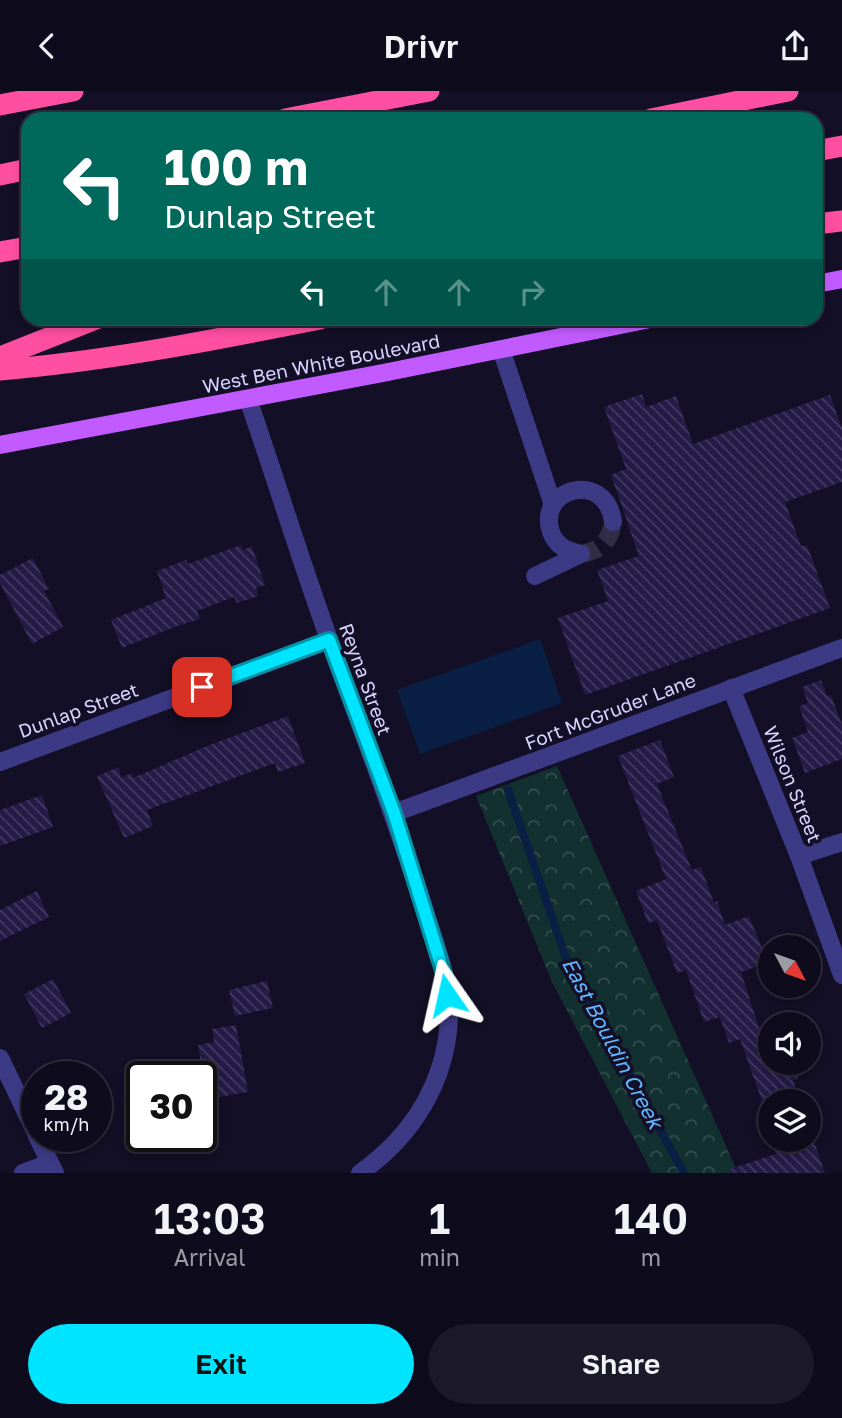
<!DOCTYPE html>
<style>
body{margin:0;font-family:"Golos Text",sans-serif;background:#1c1929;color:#f1f3f6;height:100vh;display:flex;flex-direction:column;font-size:26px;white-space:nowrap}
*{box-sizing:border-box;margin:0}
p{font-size:23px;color:#9b9ba3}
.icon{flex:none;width:38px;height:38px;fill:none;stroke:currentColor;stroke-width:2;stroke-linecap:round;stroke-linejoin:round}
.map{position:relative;height:1082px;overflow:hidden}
.side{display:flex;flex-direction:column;background:#0e0b1c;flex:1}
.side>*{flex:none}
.top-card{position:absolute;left:21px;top:21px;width:802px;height:214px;border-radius:21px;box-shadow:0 4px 10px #0003,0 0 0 2px #2e2b3b;background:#00695c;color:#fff;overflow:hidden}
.needle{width:46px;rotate:131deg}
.fabs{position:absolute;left:758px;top:844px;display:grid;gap:14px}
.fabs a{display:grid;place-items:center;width:63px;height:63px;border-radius:50%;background:#0e0b1c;box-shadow:0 4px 10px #0003,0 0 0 2px #2e2b3b;font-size:35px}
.speed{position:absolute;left:21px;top:970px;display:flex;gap:14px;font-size:35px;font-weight:700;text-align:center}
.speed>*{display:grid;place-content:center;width:91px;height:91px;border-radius:50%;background:#0e0b1c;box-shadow:0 4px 10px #0003,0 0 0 2px #2e2b3b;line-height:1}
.speed small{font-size:18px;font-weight:400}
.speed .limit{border:4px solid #111;border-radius:10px;background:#fff;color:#111}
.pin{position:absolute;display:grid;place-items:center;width:60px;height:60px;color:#fff;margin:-30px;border-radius:14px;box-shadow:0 4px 10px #0006}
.me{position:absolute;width:77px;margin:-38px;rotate:349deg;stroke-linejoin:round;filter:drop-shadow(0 0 5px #0008)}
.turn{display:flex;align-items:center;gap:24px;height:147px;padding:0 28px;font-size:32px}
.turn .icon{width:91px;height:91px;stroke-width:2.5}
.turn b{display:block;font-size:49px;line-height:60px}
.lanes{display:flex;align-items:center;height:66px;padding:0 28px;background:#0003;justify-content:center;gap:35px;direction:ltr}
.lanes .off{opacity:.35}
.eta{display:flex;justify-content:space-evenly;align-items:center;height:119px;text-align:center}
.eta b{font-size:42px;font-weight:600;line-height:49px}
.primary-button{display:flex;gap:14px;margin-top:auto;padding:14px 28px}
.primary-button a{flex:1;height:80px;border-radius:42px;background:#00e5ff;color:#111;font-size:28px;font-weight:600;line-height:80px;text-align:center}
.primary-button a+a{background:#1c1929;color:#f1f3f6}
header{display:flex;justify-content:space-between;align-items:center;height:91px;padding:0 28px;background:#0e0b1c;font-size:32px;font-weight:600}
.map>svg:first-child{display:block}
</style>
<header><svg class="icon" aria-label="back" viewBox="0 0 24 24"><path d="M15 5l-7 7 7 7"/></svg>Drivr<svg class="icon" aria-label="share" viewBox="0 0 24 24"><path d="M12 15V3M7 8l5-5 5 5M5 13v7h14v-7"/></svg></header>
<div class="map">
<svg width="842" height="1082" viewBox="0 0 842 1082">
<defs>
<pattern id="forest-crowns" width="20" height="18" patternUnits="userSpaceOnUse" patternTransform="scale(1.75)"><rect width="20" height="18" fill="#12302f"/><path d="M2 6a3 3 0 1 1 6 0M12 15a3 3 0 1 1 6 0" fill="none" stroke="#344d4e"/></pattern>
<pattern id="building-back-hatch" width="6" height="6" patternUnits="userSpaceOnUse" patternTransform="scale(1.75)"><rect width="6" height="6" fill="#241b47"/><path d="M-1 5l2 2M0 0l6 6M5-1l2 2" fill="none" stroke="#433b63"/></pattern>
</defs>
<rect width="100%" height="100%" fill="#130f26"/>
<!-- forest -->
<path fill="url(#forest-crowns)" d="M557,675L738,1082H652L552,891L476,705Z"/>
<!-- water -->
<path fill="#0a1f44" d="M540,548L562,612L420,663L397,599Z"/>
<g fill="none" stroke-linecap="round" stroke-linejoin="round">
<!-- stream -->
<path stroke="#0a1f44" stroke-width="8" d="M508,699L567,870L684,1082"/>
</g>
<!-- building -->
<g fill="url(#building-back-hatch)">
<path d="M642,303L646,316L676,305L693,353L830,304L842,337V391L785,411L801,455L807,454L830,517L585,604L558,527L608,510L597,479L639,465L611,384L626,378L604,316Z"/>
<path d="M241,454L243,459L252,455L265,494L256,497L258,505L237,512L234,506L197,520L200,528L177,535L122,557L111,529L166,507L157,480L186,469L188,473Z"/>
<path d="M33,467L49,498L44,500L63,536L32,553L0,492V484Z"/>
<path d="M821,589L827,605L831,604L842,634V668L805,682L792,647L808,641L799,615L808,612L802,596Z"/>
<path d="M288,625L305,672L278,681L275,672L147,719L153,735L124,747L97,685L119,676L121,687L132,682L133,687L207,655Z"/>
<path d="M660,649L674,686L657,693L692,779L701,776L714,812L717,810L725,834L749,825L768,872L741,881L770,971H792L798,988L793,989L797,1002L770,1010V1024H767L740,948L729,952L720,926L704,931L686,879L677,882L657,829L648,832L636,800L666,788L618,665Z"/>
<path d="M42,704L53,736L0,755V719Z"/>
<path d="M37,800L49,826L0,850V819Z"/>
<path d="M53,888L71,922L42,937L24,903Z"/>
<path d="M267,890L273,917L235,925L229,899Z"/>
<path d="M236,934L248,1001L207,1008L198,954L214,951L212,938Z"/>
<path d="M771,1048H813L825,1082H731L730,1078L776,1063Z"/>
</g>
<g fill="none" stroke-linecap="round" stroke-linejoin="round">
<!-- minor-tunnel -->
<path stroke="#312d47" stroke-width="18" stroke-dasharray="18 9" stroke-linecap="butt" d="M581,463C600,460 610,450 613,431"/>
<!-- minor -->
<g stroke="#3d3a85" stroke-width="18">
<path d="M501,258L553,414"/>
<path d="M248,308C279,398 307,490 340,579C369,657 398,735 423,814C434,851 451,889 449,927C446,992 412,1045 360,1082"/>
<path d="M581,463C567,460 556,455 551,441C536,397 606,378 613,431"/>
<path d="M535,485L581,463"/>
<path d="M731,597L799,765L842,884"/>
<path d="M0,671L329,549"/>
<path d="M394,722L842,557"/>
<path d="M799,765L842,751"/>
<path d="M0,967L37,1044"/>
<path d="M37,1045L55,1082"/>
<path d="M23,1082L50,1072"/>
</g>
<!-- major -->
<g stroke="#c25bff" stroke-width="18">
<path d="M816,193L842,188"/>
<path d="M0,354L383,282L650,228"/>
</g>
<!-- highway -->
<g stroke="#ff4fa3" stroke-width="21">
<path d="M0,14L73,0"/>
<path d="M285,28L429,0"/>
<path d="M651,28L788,0"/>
<path d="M816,60L842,55"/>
<path d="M0,84L28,78"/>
<path d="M816,133L842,130"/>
<path d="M0,161L28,156"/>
<path d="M0,266L96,228"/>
<path d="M0,279C108,270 214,249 320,228"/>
</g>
</g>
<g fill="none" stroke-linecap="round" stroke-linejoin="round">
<!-- route casing -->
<g stroke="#0095a6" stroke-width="18">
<path id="route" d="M202,596L329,549L394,722L444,883L447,904"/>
</g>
<!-- route -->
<use href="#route" stroke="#00e5ff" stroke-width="12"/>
</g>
<g text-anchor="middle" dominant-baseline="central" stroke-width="7" stroke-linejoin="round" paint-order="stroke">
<!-- street labels -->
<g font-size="19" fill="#d9d4ff" stroke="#130f26">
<text transform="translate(321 272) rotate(-11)">West Ben White Boulevard</text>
<text transform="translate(366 588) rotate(70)">Reyna Street</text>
<text transform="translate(78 619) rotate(-20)">Dunlap Street</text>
<text transform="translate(610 620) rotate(-21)">Fort McGruder Lane</text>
<text transform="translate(793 693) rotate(68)">Wilson Street</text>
</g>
<!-- water labels -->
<g font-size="21" font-style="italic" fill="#62b6ff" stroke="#130f26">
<text transform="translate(613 952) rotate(62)">East Bouldin Creek</text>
</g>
</g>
</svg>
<div class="fabs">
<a><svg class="needle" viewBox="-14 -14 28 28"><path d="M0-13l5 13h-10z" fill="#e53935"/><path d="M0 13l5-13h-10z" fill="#9b9ba3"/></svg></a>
<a><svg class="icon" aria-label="sound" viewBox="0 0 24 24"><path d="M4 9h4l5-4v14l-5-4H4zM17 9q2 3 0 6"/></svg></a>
<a><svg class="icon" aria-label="layers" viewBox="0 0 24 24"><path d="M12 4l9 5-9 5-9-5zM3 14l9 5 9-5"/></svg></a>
</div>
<div class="speed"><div>28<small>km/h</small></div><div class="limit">30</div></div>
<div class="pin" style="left:202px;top:596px;background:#d93025"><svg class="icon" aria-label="arrive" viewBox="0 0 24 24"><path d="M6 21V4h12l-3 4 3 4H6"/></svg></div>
<svg class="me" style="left:447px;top:904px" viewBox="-20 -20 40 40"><path d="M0-17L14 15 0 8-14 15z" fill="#00e5ff" stroke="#fff" stroke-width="4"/></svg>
<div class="top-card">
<div class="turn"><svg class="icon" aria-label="left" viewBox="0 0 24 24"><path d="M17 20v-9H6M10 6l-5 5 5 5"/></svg><div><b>100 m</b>Dunlap Street</div></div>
<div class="lanes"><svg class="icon" aria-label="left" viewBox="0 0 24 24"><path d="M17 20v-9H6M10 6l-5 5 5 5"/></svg><svg class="icon off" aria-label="ahead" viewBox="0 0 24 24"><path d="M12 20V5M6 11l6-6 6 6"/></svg><svg class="icon off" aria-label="ahead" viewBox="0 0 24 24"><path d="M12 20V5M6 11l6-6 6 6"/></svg><svg class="icon off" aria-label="right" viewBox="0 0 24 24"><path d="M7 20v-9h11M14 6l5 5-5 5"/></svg></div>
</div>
</div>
<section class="side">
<div class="eta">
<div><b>13:03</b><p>Arrival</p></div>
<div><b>1</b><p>min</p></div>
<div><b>140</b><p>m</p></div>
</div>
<div class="primary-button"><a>Exit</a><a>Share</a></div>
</section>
